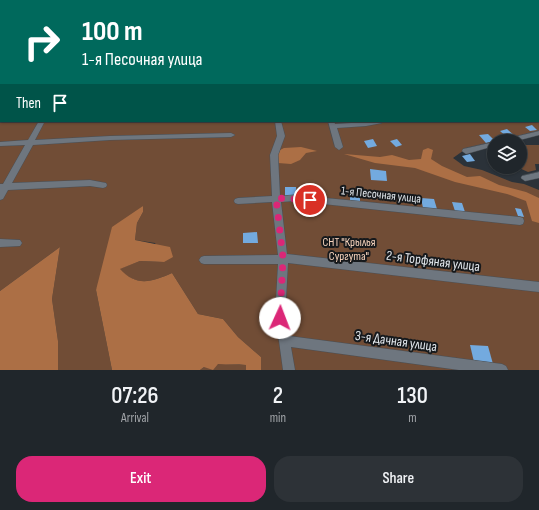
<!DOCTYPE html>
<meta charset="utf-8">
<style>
body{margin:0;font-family:"Sofia Sans Condensed",sans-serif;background:#2d3237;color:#f1f3f6;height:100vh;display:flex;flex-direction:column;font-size:15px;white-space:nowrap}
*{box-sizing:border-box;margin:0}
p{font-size:13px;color:#a2a5a9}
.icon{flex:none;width:22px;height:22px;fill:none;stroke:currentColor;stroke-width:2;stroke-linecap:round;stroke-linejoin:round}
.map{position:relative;height:370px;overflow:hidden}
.details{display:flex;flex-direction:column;background:#20262b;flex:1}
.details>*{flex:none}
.banner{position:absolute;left:0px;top:0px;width:539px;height:122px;box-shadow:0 1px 3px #0004,0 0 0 1px #3d4347;background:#00695c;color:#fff;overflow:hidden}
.fabs{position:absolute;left:487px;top:134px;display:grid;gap:8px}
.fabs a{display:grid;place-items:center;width:40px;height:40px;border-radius:50%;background:#20262b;box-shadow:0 1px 3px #0004,0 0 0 1px #3d4347;font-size:20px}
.pin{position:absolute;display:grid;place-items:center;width:34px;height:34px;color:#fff;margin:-17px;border:2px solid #fff;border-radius:50%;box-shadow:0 1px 4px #0007}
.me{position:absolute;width:44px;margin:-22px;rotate:2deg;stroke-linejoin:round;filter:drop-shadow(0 0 3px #0008)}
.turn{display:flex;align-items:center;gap:14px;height:84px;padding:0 16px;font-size:18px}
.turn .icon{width:52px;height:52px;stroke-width:2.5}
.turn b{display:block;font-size:28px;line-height:34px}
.then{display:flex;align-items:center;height:38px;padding:0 16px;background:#0003;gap:8px;font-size:15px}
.eta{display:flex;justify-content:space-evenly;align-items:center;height:68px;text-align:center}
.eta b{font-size:24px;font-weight:600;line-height:28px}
.action{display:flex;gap:8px;margin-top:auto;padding:8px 16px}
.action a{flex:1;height:46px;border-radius:16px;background:#db2777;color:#fff;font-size:16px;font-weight:600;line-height:46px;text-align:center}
.action a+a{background:#2d3237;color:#f1f3f6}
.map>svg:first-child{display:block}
</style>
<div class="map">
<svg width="539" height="370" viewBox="0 0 539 370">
<rect width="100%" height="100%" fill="#2b3239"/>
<!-- green -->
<g fill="#714d36">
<path d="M0,0L461,1H1V121H538V20L539,131L467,148L453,158L464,166L482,170L512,182L524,184L539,190V370H261V357L238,337L223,319L198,314L172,273C152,282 136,287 119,269L140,261L164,262L155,243L135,240L137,223L143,212V206L96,290L112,370H58V341L52,299L60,247L0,291Z"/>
<path d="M520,145H539V164H535L536,170L528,172L517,167H520Z"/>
<path d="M218,364L246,365V370H200L204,367Z"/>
</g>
<!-- water -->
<g fill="#ac6f45">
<path d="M301,147L317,151L306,153L300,160L291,164L278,163V151L284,148Z"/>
<path d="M428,148L433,150L431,159L442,166L467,177L480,176L499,185L526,192L539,198V223L532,221L526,201L507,194L455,182L415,168L375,163L344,154L380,157L392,155L409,160L421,159L423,150Z"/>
<path d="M143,206V212L137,223L135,240L170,247L173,257L164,262L140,261L120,269C136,287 152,282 172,273L198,314L223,319L238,337L261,357V370H246V365C237,364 228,365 218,364L213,370L204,367L200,370H112L96,290L112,227Z"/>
<path d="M60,247L52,299L58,341V370H0V291Z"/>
</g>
<!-- building -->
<g fill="#73aadf">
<path d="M532,125L537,130L530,131L525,127Z"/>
<path d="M507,129L515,136L508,138L500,131Z"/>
<path d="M488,134L494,140V141L486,143L479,135Z"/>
<path d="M373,139L377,146L368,148L364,141Z"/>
<path d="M397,139L402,145L396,147L390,141Z"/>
<path d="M470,154L475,161L467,162L462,156Z"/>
<path d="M370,169L386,171L387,181L371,180Z"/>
<path d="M285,187H296L297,197H285Z"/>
<path d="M311,188H320L321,197H312Z"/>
<path d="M350,191L360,192V202L350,201Z"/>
<path d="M421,198L434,199L437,209L423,208Z"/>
<path d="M452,202L462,203L465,212L455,211Z"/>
<path d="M515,208L521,209L524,217L518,216Z"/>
<path d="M257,232L258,243H243V233Z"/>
<path d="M470,345L488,346L493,364L474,362Z"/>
</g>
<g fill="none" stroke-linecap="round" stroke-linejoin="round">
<!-- lane casing -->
<g stroke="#494f55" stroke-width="3">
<path id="lane" d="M504,0L506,1"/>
</g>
<!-- street casing -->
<g stroke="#494f55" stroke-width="1">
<g id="street">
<path d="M30,0H53L52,1Z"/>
<rect x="260" y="0" width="4" height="1"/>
<rect x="538" y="25" width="1" height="2"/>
<rect x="0" y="33" width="1" height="4"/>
<rect x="0" y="54" width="1" height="4"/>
<path d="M538,55L539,56V60L538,59Z"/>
<rect x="0" y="78" width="1" height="4"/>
<path d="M538,83H539L538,88Z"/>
<rect x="0" y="106" width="1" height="4"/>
<path d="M39,121H45L35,140L110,136L231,133L235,135L231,137L110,140L33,145L12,183L90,180L106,183L107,185L106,187L103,188L90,186L8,190L3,199L0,200V184H3L25,145L0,146V142L28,140Z"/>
<path d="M275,121H281L285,136L278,155L280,196L295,195L520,217L523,218L524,221L523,224L520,225L295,201L281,202L287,254L539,282V292L288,263L285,318L289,336L502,364L506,366L508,370H459L291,347L295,370H283L279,341L275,318L278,264H204L201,263L199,260L201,257L204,256L278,255L272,202L238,204L235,203L234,201L235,199L238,198L272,196L270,155L277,136Z"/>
<path d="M328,121H334L335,124L383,121L382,123L366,126L337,128L343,147L339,150L335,147Z"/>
<path d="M539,131V135L516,141H502L506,139Z"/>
<path d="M494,142V146L466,154L462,151L463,149Z"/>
<path d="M539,172V178L525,181L521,178L522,176Z"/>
<path d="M0,239L20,240L22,243L20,246L0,247Z"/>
</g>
</g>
<!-- lane -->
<use href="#lane" stroke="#6e767f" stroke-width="2.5"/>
<!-- street -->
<use href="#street" fill="#6e767f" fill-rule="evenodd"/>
</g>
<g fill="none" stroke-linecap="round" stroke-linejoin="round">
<!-- route -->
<path stroke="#db2777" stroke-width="7" stroke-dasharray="0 12.6" d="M280,318L283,258L276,198L310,200"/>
</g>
<g text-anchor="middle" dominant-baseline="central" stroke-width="4" stroke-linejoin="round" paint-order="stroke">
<!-- street labels -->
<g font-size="12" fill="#e2e7ec" stroke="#16191c">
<text transform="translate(381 195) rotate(6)">1-я Песочная улица</text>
</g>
<!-- park labels -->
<g font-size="12" fill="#f9d5be" stroke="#16191c">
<text x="349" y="242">CНТ "Крылья<tspan x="349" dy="14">Сургута"</tspan></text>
</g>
<!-- near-street labels -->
<g font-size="14" fill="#e2e7ec" stroke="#16191c">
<text transform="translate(433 261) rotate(7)">2-я Торфяная улица</text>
<text transform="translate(396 341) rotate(8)">3-я Дачная улица</text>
</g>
</g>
</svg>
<div class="fabs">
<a><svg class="icon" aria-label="layers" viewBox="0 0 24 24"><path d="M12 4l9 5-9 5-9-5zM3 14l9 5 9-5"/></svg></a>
</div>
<div class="pin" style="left:310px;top:200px;background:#d93025"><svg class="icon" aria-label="arrive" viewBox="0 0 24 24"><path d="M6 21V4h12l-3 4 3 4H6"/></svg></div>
<svg class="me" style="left:280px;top:318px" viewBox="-20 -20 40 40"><circle r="19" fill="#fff"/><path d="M0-13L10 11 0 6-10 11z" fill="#db2777"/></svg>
<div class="banner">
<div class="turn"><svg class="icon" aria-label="right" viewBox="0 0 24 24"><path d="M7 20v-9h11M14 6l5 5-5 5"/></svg><div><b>100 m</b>1-я Песочная улица</div></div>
<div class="then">Then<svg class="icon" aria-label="arrive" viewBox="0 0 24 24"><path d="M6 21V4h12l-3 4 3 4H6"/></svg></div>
</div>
</div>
<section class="details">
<div class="eta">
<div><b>07:26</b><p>Arrival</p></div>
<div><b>2</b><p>min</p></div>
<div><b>130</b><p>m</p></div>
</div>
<div class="action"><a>Exit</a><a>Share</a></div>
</section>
